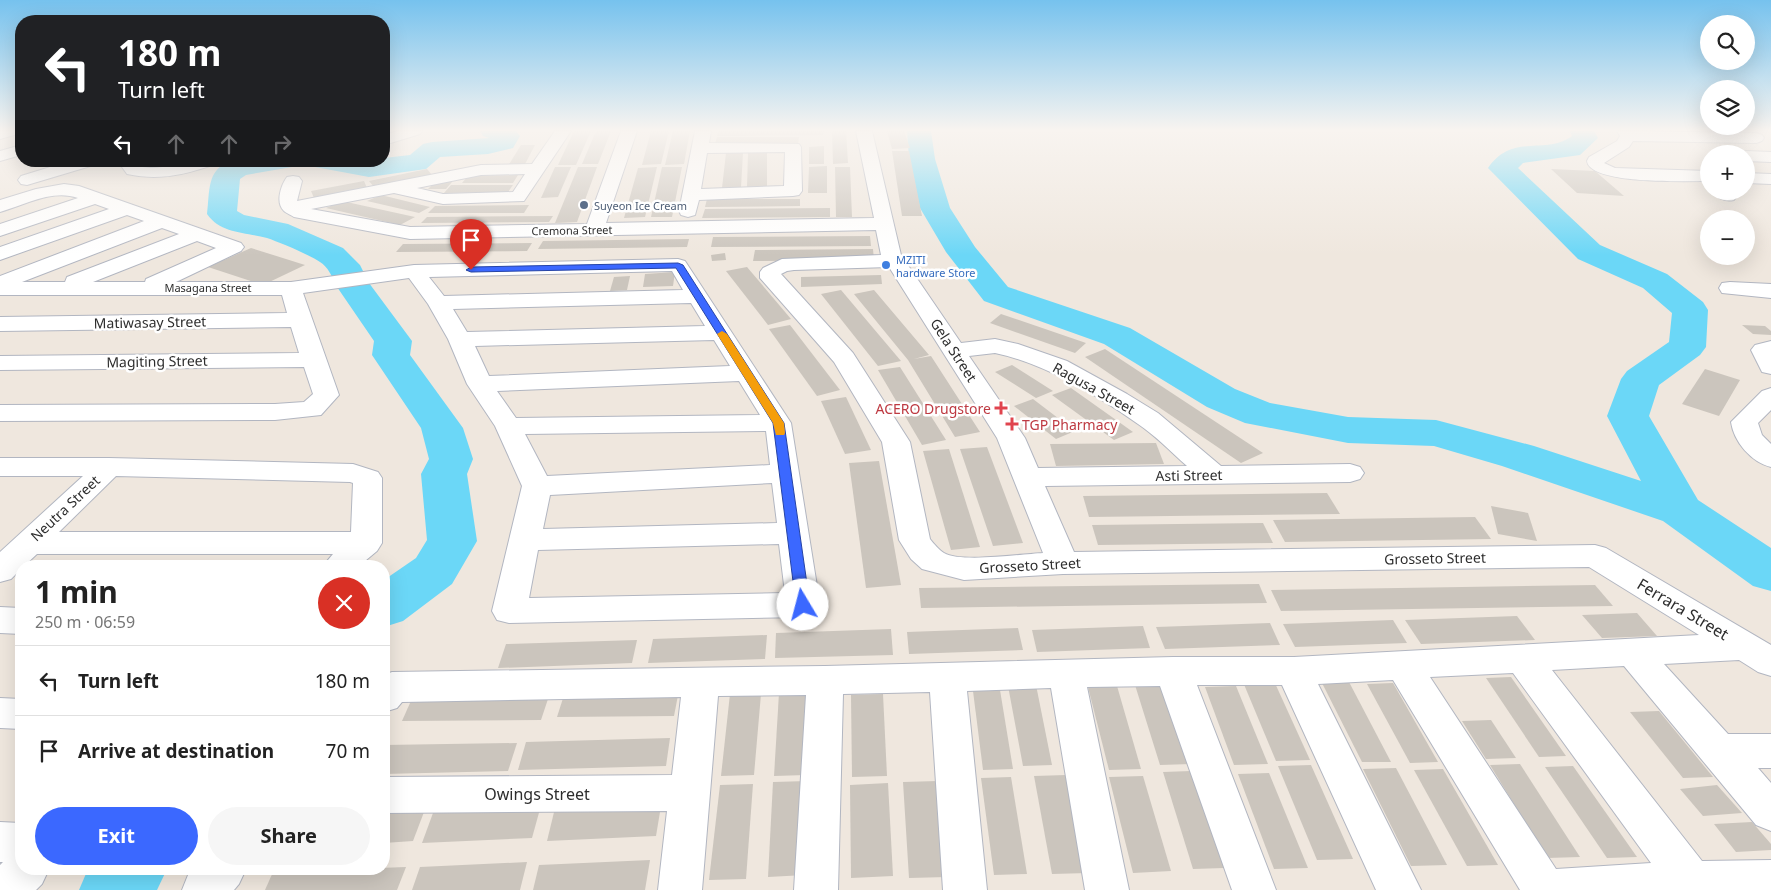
<!DOCTYPE html>
<meta charset="utf-8">
<style>
body{margin:0;font-family:"Noto Sans",sans-serif;background:#f6f6f6;color:#222;height:100vh;display:flex;flex-direction:column;font-size:19px;white-space:nowrap}
*{box-sizing:border-box;margin:0}
p{font-size:16px;color:#767676}
.icon{flex:none;width:28px;height:28px;fill:none;stroke:currentColor;stroke-width:2;stroke-linecap:round;stroke-linejoin:round}
.map{position:relative;flex:1;overflow:hidden}
.side{position:absolute;left:15px;top:560px;width:375px;height:315px;display:flex;flex-direction:column;background:#fff;border-radius:20px;box-shadow:0 5px 20px #0002}
.side>*{flex:none}
.banner{position:absolute;left:15px;top:15px;width:375px;height:152px;border-radius:20px;box-shadow:0 5px 20px #0002;background:#202124;color:#fff;overflow:hidden}
.fabs{position:absolute;left:1700px;top:15px;display:grid;gap:10px}
.fabs a{display:grid;place-items:center;width:55px;height:55px;border-radius:50%;background:#fff;box-shadow:0 5px 20px #0002;font-size:25px}
.pin{position:absolute;display:grid;place-items:center;width:42px;height:42px;color:#fff;margin:-51px -21px;border-radius:50% 50% 50% 0;rotate:-45deg;box-shadow:0 0 5px #0007}
.pin .icon{rotate:45deg}
.me{position:absolute;width:55px;margin:-28px;rotate:352deg;stroke-linejoin:round;filter:drop-shadow(0 0 4px #0008)}
.turn{display:flex;align-items:center;gap:18px;height:105px;padding:0 20px;font-size:22px}
.turn .icon{width:65px;height:65px;stroke-width:2.5}
.turn b{display:block;font-size:35px;line-height:42px}
.lanes{display:flex;align-items:center;height:48px;padding:0 20px;background:#0003;justify-content:center;gap:25px;direction:ltr}
.lanes .off{opacity:.35}
.round{display:grid;place-items:center;flex:none;width:52px;height:52px;border-radius:26px;background:#f6f6f6}
.headline{display:flex;align-items:center;justify-content:space-between;height:85px;padding:0 20px}
h1{font-size:30px;font-weight:700;line-height:38px}
.cta{display:flex;gap:10px;margin-top:auto;padding:10px 20px}
.cta a{flex:1;height:58px;border-radius:30px;background:#3b68ff;color:#fff;font-size:20px;font-weight:700;line-height:58px;text-align:center}
.cta a+a{background:#f6f6f6;color:#222}
ul{padding:0;list-style:none}
li{display:flex;align-items:center;gap:15px;height:70px;padding:0 20px;border-top:1px solid #e0e0e0}
li div{flex:1}
li b{display:block;font-size:19px}
li em{font-style:normal}
.map>svg:first-child{display:block}
</style>
<div class="map">
<svg width="1771" height="890" viewBox="0 0 1771 890">
<rect width="100%" height="100%" fill="#efe7de"/>
<g fill="none" stroke-linecap="round" stroke-linejoin="round">
<!-- river -->
<g fill="#6bd7f7" fill-rule="evenodd">
<path d="M480,131H516L520,136L513,148L488,154L440,157L426,169L369,177L315,167L311,161H384V158L410,155L423,144L432,142L489,138L483,136Z"/>
<path d="M907,131H931L935,159L950,208L975,247L1008,287L1130,328L1235,389L1270,403L1348,417L1436,420L1534,446L1641,481L1607,416L1621,379L1627,371L1669,342L1672,313L1643,288L1578,259L1488,168C1513,132 1545,156 1572,136L1570,131H1594L1598,138L1580,155L1523,163L1518,168L1600,245L1667,274L1703,302L1708,310L1706,347L1700,355L1659,385L1649,416L1698,500L1771,548V591L1753,586L1663,521L1502,466L1434,446L1348,443L1245,423L1207,407L1104,344L984,301L946,252L920,208L909,159Z"/>
<path d="M232,161H296L292,167L246,175L240,179L237,211L244,215L288,224L343,248L360,265L369,283L412,341L410,355L463,428L473,459L467,474L477,541L452,584L403,621L384,627V580L416,558L427,540L421,474L429,459L421,428L372,355L374,341L335,284C332,276 328,267 320,262C310,255 279,242 267,238C245,232 221,234 207,214C210,192 206,168 232,161Z"/>
<path d="M88,869H167L157,890H79Z"/>
</g>
</g>
<!-- building -->
<g fill="#cbc5bd">
<path d="M574,131H591L576,165H558Z"/>
<path d="M596,131H611L598,164H582Z"/>
<path d="M651,131H669L661,164L642,165Z"/>
<path d="M673,131H690L684,164L665,165Z"/>
<path d="M719,131H824L823,135L717,136Z"/>
<path d="M832,131H846L848,163L833,164Z"/>
<path d="M887,131H904L910,148L892,149Z"/>
<path d="M717,137H799L798,144H715Z"/>
<path d="M521,145H535L524,166H508Z"/>
<path d="M824,146V164H809V147Z"/>
<path d="M892,151H909L922,216H902Z"/>
<path d="M726,153H743L741,187L722,188Z"/>
<path d="M748,153H767V186L747,187Z"/>
<path d="M827,166V193H808L809,167Z"/>
<path d="M555,167H571L558,197L541,198Z"/>
<path d="M578,167H597L577,222L555,223Z"/>
<path d="M657,167L645,217L624,218L638,168Z"/>
<path d="M662,167H682L672,217H651Z"/>
<path d="M835,167H850L852,217H836Z"/>
<path d="M427,169L432,175L374,187L369,181Z"/>
<path d="M1551,169L1595,171L1624,196L1577,193Z"/>
<path d="M518,175L513,183H462L468,176Z"/>
<path d="M364,181L367,188L314,198L311,191Z"/>
<path d="M435,182H452L446,189H428Z"/>
<path d="M451,185H513L508,192L444,193Z"/>
<path d="M381,195L430,207L419,213L367,201Z"/>
<path d="M707,199H800V206L705,207Z"/>
<path d="M342,201L415,217L400,225L326,208Z"/>
<path d="M529,205L524,213H428L435,206Z"/>
<path d="M830,208V217L702,218L705,209Z"/>
<path d="M553,216L549,222L421,223L427,217Z"/>
<path d="M870,236L871,246L711,247L713,237Z"/>
<path d="M689,239L687,247L538,249L543,241Z"/>
<path d="M532,243L527,251L396,252L403,244Z"/>
<path d="M251,248L305,265L263,285L208,267Z"/>
<path d="M873,249L874,260L753,261L755,250Z"/>
<path d="M725,253L726,260L712,261L711,255Z"/>
<path d="M747,267L791,319L768,325L726,271Z"/>
<path d="M675,272L673,286L643,287L645,274Z"/>
<path d="M881,275L882,284L801,287V277Z"/>
<path d="M630,276L627,290L610,291L614,277Z"/>
<path d="M841,290L901,361L878,366L821,294Z"/>
<path d="M874,290L929,355L914,359L931,356L980,432L955,437L908,360L854,294Z"/>
<path d="M1001,314L1086,343L1075,353L990,323Z"/>
<path d="M790,325L840,390L817,396L769,329Z"/>
<path d="M1742,325L1765,326L1771,331V335L1753,334Z"/>
<path d="M1105,349L1263,453L1241,463L1085,357Z"/>
<path d="M1012,365L1053,391L1036,398L995,372Z"/>
<path d="M900,367L946,440L922,445L878,370Z"/>
<path d="M1705,369L1740,380L1719,416L1682,404Z"/>
<path d="M1071,388L1133,432L1114,440L1052,395Z"/>
<path d="M846,397L871,450L845,454L821,401Z"/>
<path d="M1033,399L1075,431L1056,439L1014,406Z"/>
<path d="M1156,443L1164,464L1056,466L1050,444Z"/>
<path d="M987,447L1023,543L993,546L960,449Z"/>
<path d="M949,449L980,547L951,550L923,451Z"/>
<path d="M879,461L901,585L866,588L849,463Z"/>
<path d="M1327,493L1340,514L1089,517L1083,496Z"/>
<path d="M1491,506L1528,513L1537,541L1498,534Z"/>
<path d="M1475,517L1491,539L1285,542L1273,520Z"/>
<path d="M1263,523L1273,543L1098,545L1092,525Z"/>
<path d="M1259,584L1267,603L921,608L919,588Z"/>
<path d="M1595,585L1613,606L1281,611L1271,590Z"/>
<path d="M1637,613L1657,636L1602,638L1582,615Z"/>
<path d="M1517,616L1535,640L1421,644L1405,620Z"/>
<path d="M1393,620L1407,643L1295,647L1283,624Z"/>
<path d="M1270,623L1280,645L1165,649L1156,627Z"/>
<path d="M1143,626L1150,648L1037,652L1032,630Z"/>
<path d="M1018,628L1023,650L909,654L907,632Z"/>
<path d="M891,629L893,655L775,658L776,633Z"/>
<path d="M767,635L765,659L648,663L653,639Z"/>
<path d="M637,640L632,663L498,668L506,644Z"/>
<path d="M1511,677L1566,756L1539,757L1486,678Z"/>
<path d="M1274,681L1310,760L1276,761L1243,682Z"/>
<path d="M1349,682L1391,762H1362L1322,683Z"/>
<path d="M1393,683L1438,762L1410,763L1367,684Z"/>
<path d="M1164,684L1191,764L1160,765L1135,685Z"/>
<path d="M1036,685L1052,765L1023,766L1008,686Z"/>
<path d="M1117,686L1141,769L1109,770L1088,687Z"/>
<path d="M1236,686L1268,764L1234,765L1205,687Z"/>
<path d="M679,690L674,716L557,717L565,692Z"/>
<path d="M1000,690L1013,769L983,770L973,691Z"/>
<path d="M550,693L541,720L402,721L414,694Z"/>
<path d="M779,693H809L806,775L774,776Z"/>
<path d="M730,694H761L754,775L721,776Z"/>
<path d="M883,694L887,776L852,777L851,695Z"/>
<path d="M1659,711L1713,777L1683,778L1630,712Z"/>
<path d="M1491,720L1516,758L1486,759L1462,721Z"/>
<path d="M670,738L666,766L518,770L526,742Z"/>
<path d="M517,743L508,771L384,774V745Z"/>
<path d="M1520,764L1580,857L1547,858L1490,765Z"/>
<path d="M1311,765L1353,859L1317,860L1278,766Z"/>
<path d="M1573,766L1637,857L1607,858L1545,767Z"/>
<path d="M1396,768L1447,865L1411,866L1363,769Z"/>
<path d="M1443,769L1498,865L1467,866L1414,770Z"/>
<path d="M1191,771L1224,868L1193,869L1163,772Z"/>
<path d="M1269,773L1308,868L1274,869L1238,774Z"/>
<path d="M1066,775L1088,873L1052,874L1034,776Z"/>
<path d="M1143,776L1171,871L1133,873L1109,777Z"/>
<path d="M1011,777L1027,874L994,875L981,778Z"/>
<path d="M808,781L805,875L768,877L773,782Z"/>
<path d="M938,781L947,877L909,878L903,782Z"/>
<path d="M888,783L893,876L851,878L850,785Z"/>
<path d="M753,784L746,879L709,880L720,785Z"/>
<path d="M1717,785L1742,813L1703,816L1680,789Z"/>
<path d="M662,800L656,836L547,841L556,804Z"/>
<path d="M540,809L532,838L422,843L433,813Z"/>
<path d="M424,812L413,841L384,843V814Z"/>
<path d="M1752,822L1771,844V850L1736,852L1714,824Z"/>
<path d="M650,860L645,890H533L539,865Z"/>
<path d="M527,862L520,890H412L420,867Z"/>
<path d="M406,867L397,890H265L273,872Z"/>
</g>
<g fill="none" stroke-linecap="round" stroke-linejoin="round">
<!-- minor casing -->
<g stroke="#b2b6c1" stroke-width="2">
<g id="minor">
<path d="M0,131H20L18,134L0,139Z"/>
<path d="M398,131H422L420,134L384,145V135Z"/>
<path d="M555,131H571L524,201L443,204L394,193L311,209L410,227L587,224L621,131H637L606,223L874,218L856,131H872L901,255L961,343L995,339L1018,344L1067,361L1127,394L1158,413L1221,466L1350,464L1360,467L1364,473L1360,479L1350,482L1045,486L1074,552L1595,545L1606,548L1771,645V676L1758,672L1739,660L1664,664L1728,734H1771V768H1758L1771,783V831L1756,825L1624,666L1552,670L1702,861L1771,860V890H1520L1393,680L1318,684L1421,890H1376L1282,685H1197L1276,890H1232L1160,686L1087,687L1129,890H1085L1051,688L967,691L987,890H943L930,692L843,694L838,890H794L806,695L718,696L702,890H658L667,811L384,813V777L672,775L681,697L402,702L397,708L384,712V675L392,672L825,666L1173,657H1294L1699,635L1589,567L1063,574L964,580L922,569L911,559L899,540L882,442L834,362L760,278V272L763,268L782,259L881,255L876,230L410,239L294,217C291,215 286,213 284,211C275,203 281,185 287,177L293,176L299,177L302,181L297,201L481,165L532,164ZM525,174L513,192L443,194L417,188L481,175ZM889,267L997,438L1043,553C1022,554 961,563 944,553C939,550 934,544 930,539L910,442L853,353L781,274L787,271L794,270ZM995,353C1044,363 1097,395 1138,424C1156,436 1171,452 1187,466L1038,468L1025,438L969,356ZM1513,673L1651,863L1556,869L1430,677Z"/>
<path d="M695,131H711L709,143L799,144L801,147L802,191L799,195L793,196L699,200L695,215L688,217L681,215L679,211ZM785,152L784,186L701,189L707,153Z"/>
<path d="M1617,131L1756,133L1762,135L1764,138L1762,141L1756,143L1633,141L1629,147L1604,163L1615,168L1709,171V181C1688,181 1590,185 1587,161L1589,157L1617,141L1620,136Z"/>
<path d="M21,145V155L0,161V151Z"/>
<path d="M1746,151L1771,152V162L1746,161V154H1739Z"/>
<path d="M70,161H96L94,165L27,185L21,184L18,180L21,176Z"/>
<path d="M128,161H147L142,167C163,170 172,164 190,161C198,160 207,161 215,161L213,165C183,175 158,181 127,174L122,167Z"/>
<path d="M1746,173L1771,174V184L1746,183Z"/>
<path d="M64,184L79,186L241,243L244,247L241,251L176,282H291L414,265L678,259L685,261L791,423L820,605L815,614L803,617L509,623L497,620L492,611L522,486L495,426L467,384L448,339L428,304L409,278L303,293L339,395L321,415L275,420L0,421V405L275,404L304,402L313,394L304,367L0,370V356L299,353L291,327L0,331V317L287,313L282,295H0V276L144,221L127,215L0,260V247L109,209L95,204L0,236V224L78,198C52,189 25,205 0,212V200L36,189ZM162,228L179,234L67,277L65,282H22ZM197,241L216,248L146,279L145,282H93ZM672,271L683,290L444,296L429,277ZM691,303L705,326L467,332L453,309ZM714,340L730,366L489,376L475,346ZM739,381L760,415L516,418L497,391ZM766,431L770,465L547,476L525,434ZM772,483L777,523L543,529L550,495ZM779,544L785,593L529,598L538,550Z"/>
<path d="M1712,191H1733L1737,196L1734,200C1725,202 1718,199 1712,191Z"/>
<path d="M1730,282L1771,284V298L1722,293L1719,288L1722,283Z"/>
<path d="M1771,341V374L1762,372L1751,350L1755,345Z"/>
<path d="M1771,388V410L1758,423L1762,435L1771,444V467C1751,462 1734,442 1731,422L1762,391Z"/>
<path d="M0,458H109L353,464L378,472L382,478V543L377,551L359,566H323L333,554H37L24,566H21V569L11,579L0,582V552L83,476H0ZM116,476L350,482L353,483L351,532H59Z"/>
<path d="M0,607L21,608V634L0,633Z"/>
<path d="M0,698L21,699V729L0,728Z"/>
<path d="M0,822L21,823V869H49L42,884L36,890H0V865L3,862H0Z"/>
<path d="M194,869H246L239,884L234,890H182L188,875Z"/>
</g>
</g>
<!-- minor -->
<use href="#minor" fill="#fff" fill-rule="evenodd"/>
</g>
<!-- sky -->
<linearGradient id="sky" x2="0" y2="1"><stop stop-color="#76c2ee"/><stop offset="0.51" stop-color="#f8f4f0"/><stop offset="1" stop-color="#f8f4f0" stop-opacity="0"/></linearGradient>
<rect width="1771" height="255" fill="url(#sky)"/>
<!-- route -->
<path fill="#3b68ff" stroke="#2644a6" d="M678,263L683,265L784,423L810,605L808,608H798L796,605L773,423L676,268L471,272L466,270L471,267Z"/>
<!-- slow -->
<path fill="#f59e0b" d="M722,331L727,334L784,423L785,433L784,435H776L773,423L717,334Z"/>
<!-- markers -->
<circle fill="#5c6f8a" stroke="#fff" stroke-width="2" cx="584" cy="205" r="5"/>
<circle fill="#3f7fe0" stroke="#fff" stroke-width="2" cx="886" cy="265" r="5"/>
<g fill="#e0444e" stroke="#fff" stroke-width="2">
<path d="M998.5 400.5h5v5h5v5h-5v5h-5v-5h-5v-5h5z"/>
<path d="M1009.5 416.5h5v5h5v5h-5v5h-5v-5h-5v-5h5z"/>
</g>
<g text-anchor="middle" dominant-baseline="central" stroke-width="5" stroke-linejoin="round" paint-order="stroke">
<!-- far-service labels -->
<g font-size="11" fill="#4e5e75" stroke="#fff" text-anchor="start">
<text x="594" y="205">Suyeon Ice Cream</text>
</g>
<!-- far-street labels -->
<g font-size="11" fill="#2d2d2d" stroke="#fff">
<text transform="translate(572 230) rotate(-1)">Cremona Street</text>
<text x="208" y="287">Masagana Street</text>
</g>
<!-- far-shop labels -->
<g font-size="11" fill="#366cbe" stroke="#fff" text-anchor="start">
<text x="896" y="259">MZITI<tspan x="896" dy="13">hardware Store</tspan></text>
</g>
<!-- street labels -->
<g font-size="14" fill="#2d2d2d" stroke="#fff">
<text transform="translate(150 322) rotate(-1)">Matiwasay Street</text>
<text transform="translate(954 350) rotate(57)">Gela Street</text>
<text transform="translate(157 361) rotate(-1)">Magiting Street</text>
<text transform="translate(1094 388) rotate(29)">Ragusa Street</text>
<text transform="translate(1189 475) rotate(-1)">Asti Street</text>
<text transform="translate(65 508) rotate(-43)">Neutra Street</text>
<text transform="translate(1435 558) rotate(-1)">Grosseto Street</text>
<text transform="translate(1030 565) rotate(-3)">Grosseto Street</text>
</g>
<!-- health labels -->
<g font-size="14" fill="#be3a42" stroke="#fff" text-anchor="end">
<text x="991" y="408">ACERO Drugstore</text>
<text x="1022" y="424" text-anchor="start">TGP Pharmacy</text>
</g>
<!-- near-street labels -->
<g font-size="16" fill="#2d2d2d" stroke="#fff">
<text transform="translate(1683 609) rotate(31)">Ferrara Street</text>
<text x="537" y="794">Owings Street</text>
</g>
</g>
</svg>
<div class="fabs">
<a><svg class="icon" aria-label="search" viewBox="0 0 24 24"><circle cx="10" cy="10" r="6"/><path d="M15 15l6 6"/></svg></a>
<a><svg class="icon" aria-label="layers" viewBox="0 0 24 24"><path d="M12 4l9 5-9 5-9-5zM3 14l9 5 9-5"/></svg></a>
<a>+</a>
<a>−</a>
</div>
<div class="pin" style="left:471px;top:270px;background:#d93025"><svg class="icon" aria-label="arrive" viewBox="0 0 24 24"><path d="M6 21V4h12l-3 4 3 4H6"/></svg></div>
<svg class="me" style="left:803px;top:605px" viewBox="-20 -20 40 40"><circle r="19" fill="#fff"/><path d="M0-13L10 11 0 6-10 11z" fill="#3b68ff"/></svg>
<div class="banner">
<div class="turn"><svg class="icon" aria-label="left" viewBox="0 0 24 24"><path d="M17 20v-9H6M10 6l-5 5 5 5"/></svg><div><b>180 m</b>Turn left</div></div>
<div class="lanes"><svg class="icon" aria-label="left" viewBox="0 0 24 24"><path d="M17 20v-9H6M10 6l-5 5 5 5"/></svg><svg class="icon off" aria-label="ahead" viewBox="0 0 24 24"><path d="M12 20V5M6 11l6-6 6 6"/></svg><svg class="icon off" aria-label="ahead" viewBox="0 0 24 24"><path d="M12 20V5M6 11l6-6 6 6"/></svg><svg class="icon off" aria-label="right" viewBox="0 0 24 24"><path d="M7 20v-9h11M14 6l5 5-5 5"/></svg></div>
</div>
<section class="side">
<div class="headline"><div><h1>1 min</h1><p>250 m · 06:59</p></div><a class="round" style="background:#d93025;color:#fff"><svg class="icon" aria-label="close" viewBox="0 0 24 24"><path d="M6 6l12 12M18 6L6 18"/></svg></a></div>
<ul>
<li><svg class="icon" aria-label="left" viewBox="0 0 24 24"><path d="M17 20v-9H6M10 6l-5 5 5 5"/></svg><div><b>Turn left</b></div><em>180 m</em></li>
<li><svg class="icon" aria-label="arrive" viewBox="0 0 24 24"><path d="M6 21V4h12l-3 4 3 4H6"/></svg><div><b>Arrive at destination</b></div><em>70 m</em></li>
</ul>
<div class="cta"><a>Exit</a><a>Share</a></div>
</section>
</div>
